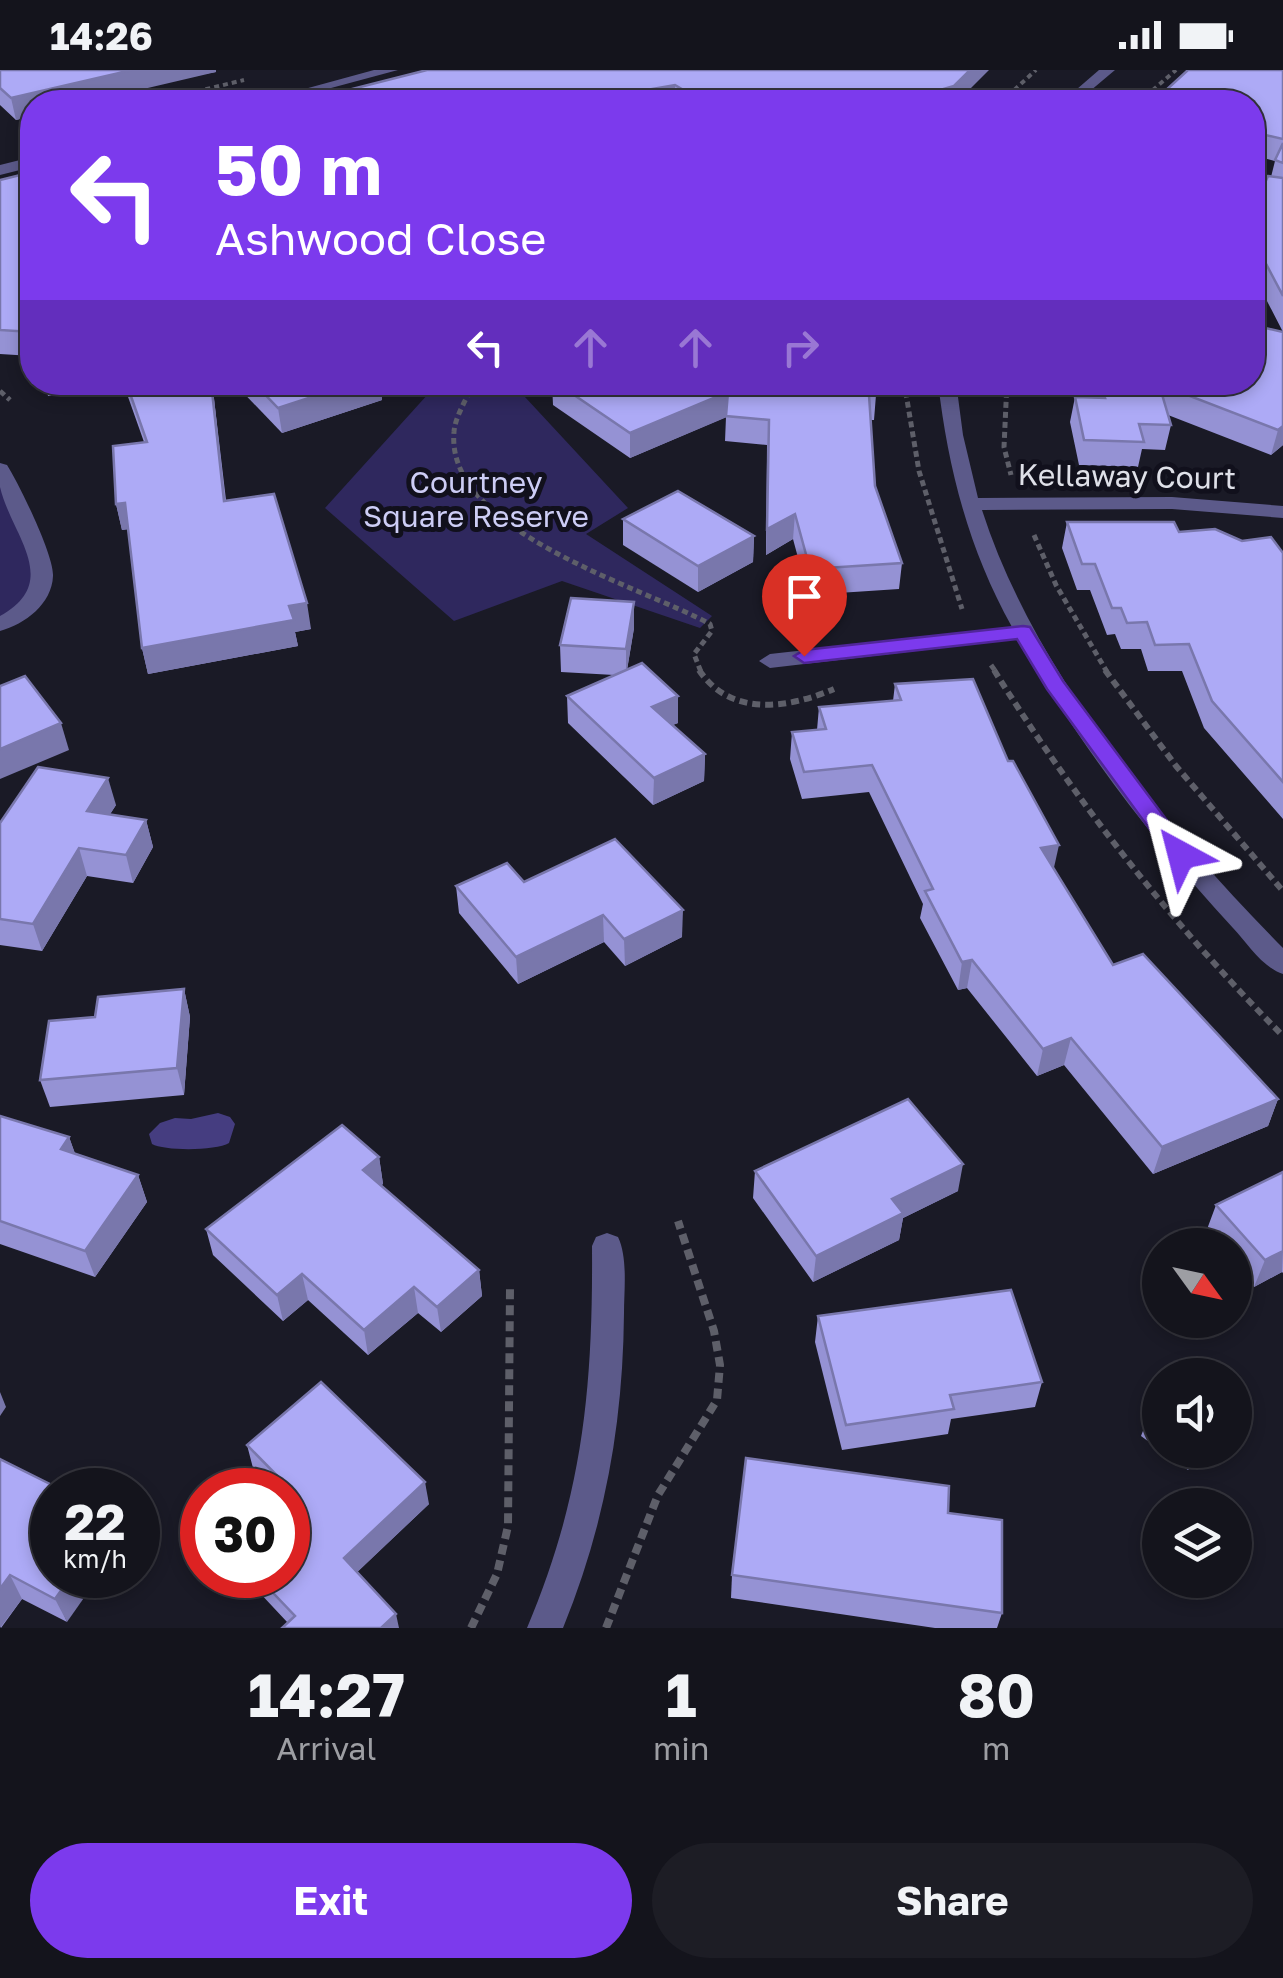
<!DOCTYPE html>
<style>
body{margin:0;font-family:"Golos Text",sans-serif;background:#1d1d25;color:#f1f3f6;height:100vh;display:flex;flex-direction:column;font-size:38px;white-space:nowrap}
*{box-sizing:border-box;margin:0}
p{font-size:32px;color:#9d9ea3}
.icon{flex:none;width:55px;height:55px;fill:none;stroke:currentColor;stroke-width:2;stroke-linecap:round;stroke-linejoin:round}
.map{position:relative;height:1558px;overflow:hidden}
.drawer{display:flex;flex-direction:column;background:#14141c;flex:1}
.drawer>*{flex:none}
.hud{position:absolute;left:20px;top:20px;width:1245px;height:305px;border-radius:40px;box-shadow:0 5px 15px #0003,0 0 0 2px #33333b;background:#7c3aed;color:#fff;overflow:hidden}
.needle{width:65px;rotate:123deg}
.buttons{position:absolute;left:1142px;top:1158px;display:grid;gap:20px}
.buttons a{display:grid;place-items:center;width:110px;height:110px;border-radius:50%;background:#14141c;box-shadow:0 5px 15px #0003,0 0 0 2px #33333b;font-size:50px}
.speed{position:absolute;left:30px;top:1398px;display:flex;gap:20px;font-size:50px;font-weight:700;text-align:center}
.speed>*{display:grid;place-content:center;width:130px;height:130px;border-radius:50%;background:#14141c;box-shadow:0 5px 15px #0003,0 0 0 2px #33333b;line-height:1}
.speed small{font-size:25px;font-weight:400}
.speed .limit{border:15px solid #d22;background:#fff;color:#111}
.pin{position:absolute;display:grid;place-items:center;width:85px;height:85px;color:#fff;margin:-102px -42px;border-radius:50% 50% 50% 0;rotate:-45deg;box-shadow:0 0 10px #0007}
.pin .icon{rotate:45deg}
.me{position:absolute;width:110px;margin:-55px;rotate:322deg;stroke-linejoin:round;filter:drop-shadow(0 0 8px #0008)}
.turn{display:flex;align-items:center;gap:35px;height:210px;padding:0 30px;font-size:45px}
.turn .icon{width:130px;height:130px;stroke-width:2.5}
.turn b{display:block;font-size:70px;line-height:85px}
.lanes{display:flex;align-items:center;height:95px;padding:0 30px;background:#0003;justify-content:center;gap:50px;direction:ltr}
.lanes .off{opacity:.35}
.eta{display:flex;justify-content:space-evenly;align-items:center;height:170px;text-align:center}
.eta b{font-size:60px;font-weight:700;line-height:70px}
.cta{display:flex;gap:20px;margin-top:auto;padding:20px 30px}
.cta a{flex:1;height:115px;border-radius:60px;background:#7c3aed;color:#fff;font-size:40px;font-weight:700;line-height:115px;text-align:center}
.cta a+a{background:#1d1d25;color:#f1f3f6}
.status{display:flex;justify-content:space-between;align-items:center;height:70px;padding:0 50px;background:#14141c;direction:ltr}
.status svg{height:28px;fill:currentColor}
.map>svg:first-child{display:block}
</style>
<div class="status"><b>14:26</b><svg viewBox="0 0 49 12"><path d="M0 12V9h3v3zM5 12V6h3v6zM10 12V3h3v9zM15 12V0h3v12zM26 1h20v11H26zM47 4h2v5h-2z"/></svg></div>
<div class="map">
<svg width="1283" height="1558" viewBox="0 0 1283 1558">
<rect width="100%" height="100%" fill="#1a1a26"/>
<!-- green -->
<g fill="#2f285e">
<path d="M438,313H512L628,438L586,464L712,546L700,558L562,511L454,551L325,438Z"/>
<path d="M0,399L43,516L0,554Z"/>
</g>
<!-- water -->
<path fill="#453d80" d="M218,1043L230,1047L235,1054L229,1073C216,1081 164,1081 152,1074L149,1064L160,1053L175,1048L191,1049Z"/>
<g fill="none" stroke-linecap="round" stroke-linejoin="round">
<!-- path-far3 -->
<g stroke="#5e5f69" stroke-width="4" stroke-dasharray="5 4" stroke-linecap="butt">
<path d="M153,32L244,10"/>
<path d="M1001,32L1036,0"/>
<path d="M1139,32L1176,0"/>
</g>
<!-- path-far2 -->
<g stroke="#5e5f69" stroke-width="5" stroke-dasharray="6 4" stroke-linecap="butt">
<path d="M474,312C468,327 455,346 454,362C445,461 640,516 710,554L712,561L694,584L701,602"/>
<path d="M904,312L919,401L962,539"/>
<path d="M1007,312L1004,377L1011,405"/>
<path d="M0,321L10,330"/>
<path d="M1034,465L1056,515L1107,602"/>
<path d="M991,595L996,602"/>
</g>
<!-- path-far1 -->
<g stroke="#5e5f69" stroke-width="6" stroke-dasharray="8 5" stroke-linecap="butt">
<path d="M699,600C731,648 789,638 834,619"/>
<path d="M994,600C1077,733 1172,854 1283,966"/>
<path d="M1105,600L1176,696L1283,821"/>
</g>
<!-- path -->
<g stroke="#5e5f69" stroke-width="8" stroke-dasharray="10 6" stroke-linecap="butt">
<path d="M471,1558L497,1504L508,1456L510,1219"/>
<path d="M606,1558L658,1425L717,1330L720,1295L714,1261L678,1151"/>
</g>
<!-- minor -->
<g fill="#5c5a8a" fill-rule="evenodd">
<path d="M374,0H398L279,32H257Z"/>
<path d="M1099,0H1115L1077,32H1062Z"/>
<path d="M32,87V97L0,105V95Z"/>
<path d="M1252,113L1283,119V129L1252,123Z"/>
<path d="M938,312H956L963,365L978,428L1172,427L1283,436V448L1172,439L982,440C1034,602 1165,758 1283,878V904C1263,898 1247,873 1233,858C1152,770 1078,673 1019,569L770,598L759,591L770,584L1012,557C969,480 948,399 938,312Z"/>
<path d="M0,393L7,395C19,414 54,485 53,506C52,534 25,554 0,561V546C63,511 11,465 0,417C0,410 0,400 0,393Z"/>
<path d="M607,1163L618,1167C628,1188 624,1220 624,1243C623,1354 605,1455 563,1558H527C583,1425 593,1319 592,1176L596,1167Z"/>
</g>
</g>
<!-- wall -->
<g fill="#9592d4">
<path d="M0,0L216,2L32,32V46L16,50L0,35Z"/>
<path d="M427,0L957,32H301Z"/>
<path d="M1283,0V262L1252,202V142L1271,107L1275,91L1252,85V32Z"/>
<path d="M32,102V286L0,284V110Z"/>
<path d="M1283,262V375L1271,385L1168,345L1171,355L1165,380L1142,379L1138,397L1079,395L1070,352L1075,327H1091L1085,312H1252Z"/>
<path d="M45,312H212L226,430L311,559L295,562L298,576L148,604L142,578L128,459L122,460L116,434L144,372L127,324L48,326Z"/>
<path d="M233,312H380L382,330L282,363Z"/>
<path d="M552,312H875L876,325L874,350H870L875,416L902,493L899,519L808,525L793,469L766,485L767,375L725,371L726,347L630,388L553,335Z"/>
<path d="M623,449L754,466L753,492L698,522L623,475Z"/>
<path d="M1067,452L1179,462L1242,471L1283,483V749L1204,658L1182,601H1148L1141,579H1121L1115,564L1107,565L1090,520H1077L1062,478Z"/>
<path d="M634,558L627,600L678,653L672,655L705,684L704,711L653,735L568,653L567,626L614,605L561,602L560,575Z"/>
<path d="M895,614L1054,799L1113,895L1278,1029L1268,1056L1153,1104L1064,995L1037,1006L967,918L958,920L920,848L923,834L869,722L802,729L790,689L792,662L817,660L819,637L893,631Z"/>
<path d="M116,735L110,744L146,750L153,777L133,813L87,806L42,881L0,875V753Z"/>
<path d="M524,812L682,867L625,896L604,872L518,914L459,843L456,816Z"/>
<path d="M184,919L190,947L184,1025L50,1037L40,1010L95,947Z"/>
<path d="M0,1046L69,1067L75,1084L138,1105L147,1132L95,1207L0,1174Z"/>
<path d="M379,1087L383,1114L381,1115L479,1200L482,1226L441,1262L418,1243L368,1285L308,1230L283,1251L213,1185L206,1159Z"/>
<path d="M755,1101L958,1121L903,1148L899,1170L813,1212L753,1128Z"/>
<path d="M1283,1102V1203L1282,1202L1254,1217L1235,1195V1175H1218L1206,1162L1216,1135Z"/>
<path d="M818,1246L1042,1312L1035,1337L951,1349L948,1364L842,1380L815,1272Z"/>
<path d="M1160,1334V1380L1141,1366L1146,1353Z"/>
<path d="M247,1375L429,1434L357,1502L288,1553L243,1505H288L290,1435L288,1432V1420H275L253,1398Z"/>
<path d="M1161,1380H1203L1188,1400Z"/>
<path d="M0,1389L67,1552L22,1529L1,1558Z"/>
<path d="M948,1443L1002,1543L997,1558H935L731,1528L732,1505Z"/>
</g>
<!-- shaded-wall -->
<g fill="#7977ac">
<path d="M132,0H216V2L88,32H32V46L16,50L11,28Z"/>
<path d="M970,0H989L957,32H899Z"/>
<path d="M675,15V32H591L595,29Z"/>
<path d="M211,312H212L228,456L224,431Z"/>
<path d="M358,312H380L382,330L282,363L278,338Z"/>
<path d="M728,322L727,347L630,388V363Z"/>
<path d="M1283,356V375L1271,385L1278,360Z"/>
<path d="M125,433L130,459L122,460L116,434Z"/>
<path d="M795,444L793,469L766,485L767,459Z"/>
<path d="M754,466L753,492L698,522V496Z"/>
<path d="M634,532V558L626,606V579Z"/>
<path d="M307,533L311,559L295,562L298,576L148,604L142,578L289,536Z"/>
<path d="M678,626V653L652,664V637Z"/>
<path d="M61,653L69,680L0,709V679Z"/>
<path d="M705,684L704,711L653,735L654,708Z"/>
<path d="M108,708L116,735L95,768L87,741Z"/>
<path d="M146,750L153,777L133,813L126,785Z"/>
<path d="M1059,775L1053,802L1041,778Z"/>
<path d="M79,778L87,806L42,881L33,854Z"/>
<path d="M683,840L682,867L625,896L624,869Z"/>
<path d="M603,845L604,872L518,914L516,887Z"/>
<path d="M972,890L967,918L958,920L962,892Z"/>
<path d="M184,919L190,947L184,1025L177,998Z"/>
<path d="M1071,968L1064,995L1037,1006L1043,979Z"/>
<path d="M1278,1029L1268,1056L1153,1104L1162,1077Z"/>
<path d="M69,1067L79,1094L61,1079Z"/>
<path d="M379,1087L383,1114L367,1126L363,1100Z"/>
<path d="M963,1094L958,1121L903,1148L899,1170L813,1212L816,1186L892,1129Z"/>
<path d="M138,1105L147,1132L95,1207L85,1181Z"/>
<path d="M1283,1181L1282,1202L1254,1217L1265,1190Z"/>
<path d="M479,1200L482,1226L441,1262L437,1237Z"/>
<path d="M302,1204L308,1230L283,1251L277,1225Z"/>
<path d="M414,1217L418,1243L368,1285L364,1260Z"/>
<path d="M0,1322L6,1337L0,1346Z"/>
<path d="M1199,1380H1203L1188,1400L1194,1387Z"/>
<path d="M425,1412L429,1434L349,1510L344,1488Z"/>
<path d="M10,1505L22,1529L0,1558V1519Z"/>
<path d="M72,1505H100L67,1552L55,1529Z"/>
<path d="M396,1544L399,1558H381Z"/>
</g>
<!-- building -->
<g fill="#adaaf6" stroke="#7977ac" stroke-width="2.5">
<path d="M0,0H132L11,28L0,18Z"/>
<path d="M427,0H970L954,16L899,32H704L675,15L595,29L591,32H301Z"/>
<path d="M1188,0H1283V69L1252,62V32H1153Z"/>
<path d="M1283,73V93L1275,90Z"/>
<path d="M32,102V262L0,260V110Z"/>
<path d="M1268,106L1283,108V226L1255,173H1252V142Z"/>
<path d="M1252,255L1283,262V356L1278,360L1159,314L1171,355L1139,354L1144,372L1084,370L1075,327L1105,328L1099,312H1252Z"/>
<path d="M126,312H211L224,431L274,424L307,533L289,536L294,550L142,578L125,433L116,434L113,376L147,372Z"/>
<path d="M253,312H358L278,338Z"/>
<path d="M555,312H875L876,325H869L875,416L902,493L810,499L795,444L767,459L769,350L726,346L728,322L630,363Z"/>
<path d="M678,421L754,466L698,496L623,449Z"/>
<path d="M1067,452H1174L1179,462L1215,459L1242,471L1271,467L1283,483V712L1212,631L1189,574L1155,575L1147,552L1127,553L1121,538H1112L1095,494H1082Z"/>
<path d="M571,528L634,532L626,579L560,575Z"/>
<path d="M642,593L678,626L652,637L705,684L654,708L567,626Z"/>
<path d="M25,606L61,653L0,679V616Z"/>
<path d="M973,609L1008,691H1013L1059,775L1041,778L1113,895L1143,884L1278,1029L1162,1077L1071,968L1043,979L972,890L962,892L925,821L933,819L872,695L804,702L792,662L826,659L819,637L901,630L895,614Z"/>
<path d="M38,697L108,708L87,741L146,750L126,785L79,778L33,854L0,849V753Z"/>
<path d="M615,769L683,840L624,869L603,845L516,887L456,816L507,793L524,812Z"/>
<path d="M184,919L177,998L40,1010L49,951L95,947L98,927Z"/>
<path d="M908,1029L963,1094L892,1129L903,1143L816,1186L755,1101Z"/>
<path d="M0,1046L69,1067L61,1079L138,1105L85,1181L0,1151Z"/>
<path d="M342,1055L379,1087L363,1100L479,1200L437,1237L414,1217L364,1260L302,1204L277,1225L206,1159Z"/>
<path d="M1283,1102V1181L1265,1190L1216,1135Z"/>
<path d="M1011,1220L1042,1312L950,1325L954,1339L846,1355L818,1246Z"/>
<path d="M321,1312L425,1412L344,1488L396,1544L381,1558H282L295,1546L256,1505H288V1438L299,1428L247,1375Z"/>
<path d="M1160,1334V1363L1146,1353Z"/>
<path d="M1184,1380H1199L1194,1387Z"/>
<path d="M746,1388L949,1416L948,1443L1002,1450V1543L732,1505Z"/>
<path d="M0,1389L62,1420H52V1505H72L55,1529L10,1505L0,1519Z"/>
</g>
<!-- route -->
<path fill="#7c3aed" stroke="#51269a" stroke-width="2.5" d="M1023,556L1030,557L1063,611L1189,780L1192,785L1189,791H1173L1047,619L1017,569L804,593L794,586L804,580Z"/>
<g text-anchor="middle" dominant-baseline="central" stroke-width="10" stroke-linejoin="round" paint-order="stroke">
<!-- street labels -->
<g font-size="30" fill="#dfe0e8" stroke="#11101c">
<text transform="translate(1127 406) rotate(1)">Kellaway Court</text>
</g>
<!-- park labels -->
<g font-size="30" fill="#cdcdf5" stroke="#11101c">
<text x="476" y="412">Courtney<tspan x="476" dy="34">Square Reserve</tspan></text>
</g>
</g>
</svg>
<div class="buttons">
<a><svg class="needle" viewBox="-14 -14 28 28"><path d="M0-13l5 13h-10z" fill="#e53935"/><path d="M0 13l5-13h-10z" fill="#9d9ea3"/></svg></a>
<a><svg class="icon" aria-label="sound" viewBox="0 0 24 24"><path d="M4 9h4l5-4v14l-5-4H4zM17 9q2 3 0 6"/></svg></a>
<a><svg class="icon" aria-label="layers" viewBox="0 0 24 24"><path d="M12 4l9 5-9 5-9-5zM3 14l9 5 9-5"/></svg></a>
</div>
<div class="speed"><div>22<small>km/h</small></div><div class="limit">30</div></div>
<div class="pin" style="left:804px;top:586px;background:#d93025"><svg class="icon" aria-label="arrive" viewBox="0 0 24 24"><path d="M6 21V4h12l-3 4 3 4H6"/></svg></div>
<svg class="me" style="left:1181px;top:785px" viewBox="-20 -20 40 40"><path d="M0-17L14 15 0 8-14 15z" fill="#7c3aed" stroke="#fff" stroke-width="4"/></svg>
<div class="hud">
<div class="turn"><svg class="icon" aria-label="left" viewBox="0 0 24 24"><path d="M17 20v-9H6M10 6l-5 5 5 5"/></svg><div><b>50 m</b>Ashwood Close</div></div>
<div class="lanes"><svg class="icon" aria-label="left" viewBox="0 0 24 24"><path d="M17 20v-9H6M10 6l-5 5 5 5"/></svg><svg class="icon off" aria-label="ahead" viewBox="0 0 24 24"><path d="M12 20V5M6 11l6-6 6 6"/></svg><svg class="icon off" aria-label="ahead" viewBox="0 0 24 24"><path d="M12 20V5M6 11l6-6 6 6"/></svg><svg class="icon off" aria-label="right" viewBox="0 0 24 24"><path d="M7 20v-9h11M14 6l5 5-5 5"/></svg></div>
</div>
</div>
<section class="drawer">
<div class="eta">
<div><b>14:27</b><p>Arrival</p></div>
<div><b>1</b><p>min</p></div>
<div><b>80</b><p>m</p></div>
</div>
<div class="cta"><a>Exit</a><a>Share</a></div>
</section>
